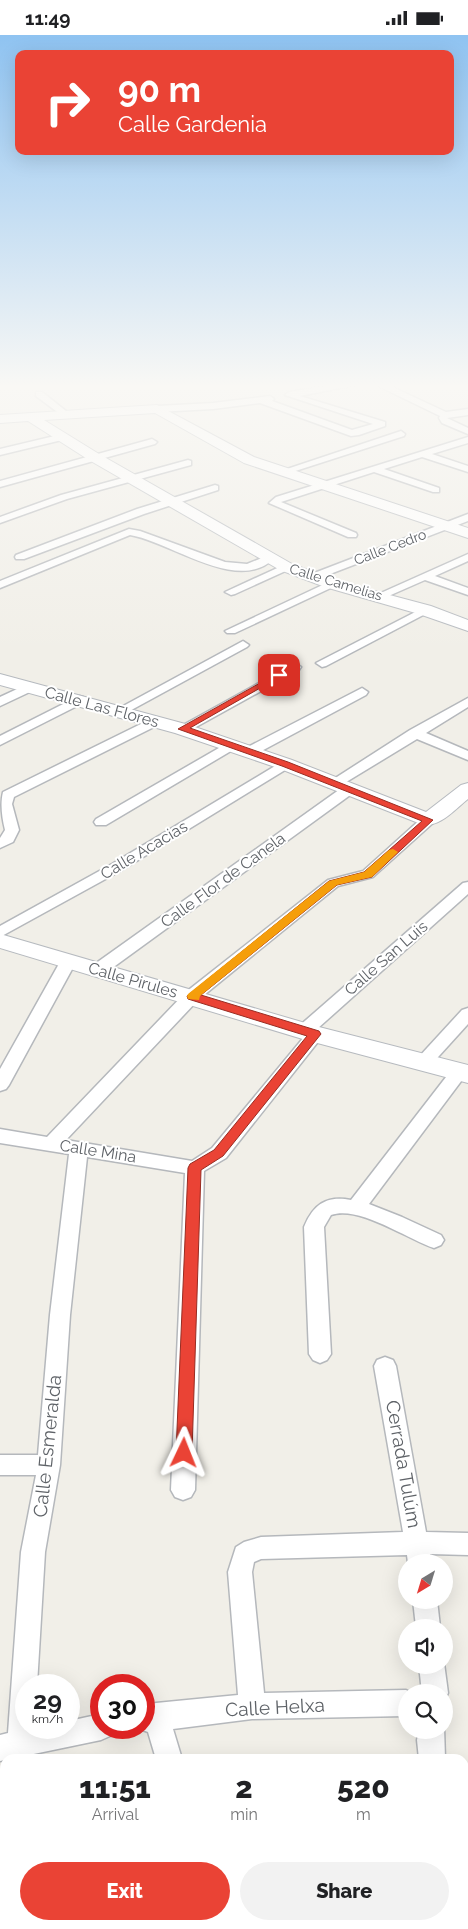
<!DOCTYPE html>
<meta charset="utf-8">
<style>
body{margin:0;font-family:Raleway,sans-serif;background:#f2f2f2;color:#202124;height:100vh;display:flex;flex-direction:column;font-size:19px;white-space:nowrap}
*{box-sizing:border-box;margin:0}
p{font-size:16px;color:#757577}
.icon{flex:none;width:28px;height:28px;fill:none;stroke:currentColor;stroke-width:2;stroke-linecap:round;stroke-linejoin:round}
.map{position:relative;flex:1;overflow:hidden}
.side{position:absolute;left:0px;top:1719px;width:469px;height:176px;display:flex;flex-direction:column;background:#fff;border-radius:15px 15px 0 0;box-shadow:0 5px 20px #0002}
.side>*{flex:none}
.top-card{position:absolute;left:15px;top:15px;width:439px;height:105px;border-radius:10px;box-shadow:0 5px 20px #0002;background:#ea4335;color:#fff;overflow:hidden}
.needle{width:32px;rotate:218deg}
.buttons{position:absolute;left:398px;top:1519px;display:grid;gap:10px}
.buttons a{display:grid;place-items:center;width:55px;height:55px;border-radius:50%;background:#fff;box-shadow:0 5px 20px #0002;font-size:25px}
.speed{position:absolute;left:15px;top:1639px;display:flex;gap:10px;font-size:25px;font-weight:700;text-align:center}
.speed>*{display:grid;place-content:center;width:65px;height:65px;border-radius:50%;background:#fff;box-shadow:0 5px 20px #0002;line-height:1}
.speed small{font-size:12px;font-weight:400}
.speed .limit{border:8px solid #d22;background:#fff;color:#111}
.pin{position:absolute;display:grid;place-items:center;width:42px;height:42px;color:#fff;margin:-21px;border-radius:10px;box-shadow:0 2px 8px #0006}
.me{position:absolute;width:55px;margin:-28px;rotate:2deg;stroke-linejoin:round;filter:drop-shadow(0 0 4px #0008)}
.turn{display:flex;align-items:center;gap:18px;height:105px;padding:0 20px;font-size:22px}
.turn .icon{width:65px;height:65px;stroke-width:2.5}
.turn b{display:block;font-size:35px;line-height:42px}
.eta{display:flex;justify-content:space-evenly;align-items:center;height:85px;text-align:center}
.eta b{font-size:30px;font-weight:800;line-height:35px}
.cta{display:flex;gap:10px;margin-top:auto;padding:10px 20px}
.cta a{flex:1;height:58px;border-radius:30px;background:#ea4335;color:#fff;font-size:20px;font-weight:800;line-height:58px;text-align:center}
.cta a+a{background:#f2f2f2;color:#202124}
.status{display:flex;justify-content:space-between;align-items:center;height:35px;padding:0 25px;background:#fff;direction:ltr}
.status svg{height:14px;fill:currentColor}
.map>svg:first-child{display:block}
</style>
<div class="status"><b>11:49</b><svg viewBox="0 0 49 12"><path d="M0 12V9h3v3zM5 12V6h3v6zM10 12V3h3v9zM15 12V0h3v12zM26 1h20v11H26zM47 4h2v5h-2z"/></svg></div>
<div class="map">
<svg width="468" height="1894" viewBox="0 0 468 1894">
<rect width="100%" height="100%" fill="#f1efe8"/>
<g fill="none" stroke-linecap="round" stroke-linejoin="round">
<!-- street casing -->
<g stroke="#b5b8bc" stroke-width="3">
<g id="street">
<path d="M333,350H355L300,361L385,387V391L359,400L351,401L260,368L213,374L157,377L153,374L157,371L213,368L270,361L274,364L272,366L352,395L373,389L285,360L289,357Z"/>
<path d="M376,350H388L446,377L468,374V380L447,383L468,393V399L442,388L439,383L440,381Z"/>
<path d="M36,357H42L71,380L64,382L36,361Z"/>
<path d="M401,396L405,399L404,401L286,439H280L278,437Z"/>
<path d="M63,399L67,402L66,404L0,420V414Z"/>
<path d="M468,402V408L432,419L468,431V437L422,422L384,434L439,453V457H433L374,437L281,467L356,498L357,500L356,502H348L269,468L276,462Z"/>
<path d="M152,404L157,407L155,409L0,452V446Z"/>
<path d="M188,425L191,426V430L67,464L0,488V482L61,460Z"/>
<path d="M215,450L218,451V455L144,479L24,524H16L15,522L16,520L137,474Z"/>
<path d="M468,479V486L317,544L313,545L308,542L309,540Z"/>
<path d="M129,494L140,496L225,527L247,529L269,520L274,523C239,560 169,506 130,500L0,553V546Z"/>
<path d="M468,519V526L435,541L468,553V560L425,545L384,563L380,564L374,561Z"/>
<path d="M286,529L290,530L291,532L290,534L235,559L231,560L225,557Z"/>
<path d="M331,546L335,547L336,549L335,551L235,598H227L225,596Z"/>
<path d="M425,572L429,573L431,575L429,577L326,631L322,632L316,628Z"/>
<path d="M243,606L249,610L247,612L124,679L120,680L114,676Z"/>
<path d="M295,628L301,632L299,635L187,697L182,698L176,694Z"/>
<path d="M30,648L36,652L34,655L0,671V662Z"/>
<path d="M362,653L368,657L366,660L254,720H244L242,717L244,714Z"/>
<path d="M79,661L83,662L85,665L83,668L0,710V701Z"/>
<path d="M468,663V672L426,698L468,716V725L417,704L338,752H328L326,749L410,695Z"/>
<path d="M153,683L159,687L158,690L14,762L12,769L19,795L13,807L0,813V803L5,795C2,783 0,769 3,757Z"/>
<path d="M231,706L236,707L238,710L236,713L106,790H96L94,787L96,784Z"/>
<path d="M285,725L290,726L292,729L290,732L122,835L0,902V891L112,829Z"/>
<path d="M348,751L353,752L355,755L353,758L104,939H92L90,935L92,931L343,752Z"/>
<path d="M428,781L433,782L435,785L433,788L373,842L338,851L198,965L66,1105L192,1126L212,1113L304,1002L298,1000L296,996L298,992L463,848L468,847V859L317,994L321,995L323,999L321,1003L226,1123L204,1136L195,1455L191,1462L183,1465L175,1462L171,1455L185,1138L87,1122L70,1280L60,1430L45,1517L37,1650H26V1692H69V1686L101,1679V1692H114L110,1701L101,1705L0,1726V1700L8,1698L21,1517L36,1440H0V1420H38L50,1280L69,1119L0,1108V1094L47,1102L186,957L328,845L363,836L423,782Z"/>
<path d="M68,922L74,923L76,927L9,1050L6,1054L0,1056V1034L60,927L62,923Z"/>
<path d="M468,973V989L429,1032L423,1034L417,1032L414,1028L417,1024L462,975Z"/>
<path d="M459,1031L465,1033L468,1037L369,1169L402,1182L441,1200L444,1205L441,1210L434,1213C407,1204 359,1170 331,1180L324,1192L331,1319L327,1325L320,1328L313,1325L309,1319L304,1192C313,1170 326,1160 351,1165L453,1033Z"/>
<path d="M385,1322L393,1325L396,1331L426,1497L468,1498V1520L430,1519L432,1528H408L407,1520L261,1524L254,1527L252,1537L264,1658L406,1655L412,1658H406V1681L252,1684L173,1694L182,1724H156L148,1697L134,1692H144V1671L156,1668L238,1660L228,1537L236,1512L244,1507L261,1502L403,1497L374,1331L377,1325Z"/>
<path d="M413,1565H437L440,1592H416Z"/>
<path d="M444,1628L448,1658L444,1667V1658H422L419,1630H444Z"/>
<path d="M444,1692L445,1724H419L417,1705L419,1695H444Z"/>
<path d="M464,1822L468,1824V1864L464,1862Z"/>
<path d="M206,1890H234L235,1894H207Z"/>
</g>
</g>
<!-- secondary casing -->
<g stroke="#b6babf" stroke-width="2">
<g id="secondary">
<path d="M157,370L254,422L468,493V503L244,428L155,378L44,385L99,419L292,529L337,546L431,571L468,585V596L419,579L325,552L280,535L89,425L28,386L0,388V380Z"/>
<path d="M0,639L189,690L292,725L426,777L461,750L468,748V764C455,774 439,794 421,789L278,733L175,698L0,650Z"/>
<path d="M0,899L319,992L468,1030V1048L306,1005L0,913Z"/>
</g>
</g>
<!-- street -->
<use href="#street" fill="#fff" fill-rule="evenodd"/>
<!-- secondary -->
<use href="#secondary" fill="#fff" fill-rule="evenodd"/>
</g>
<!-- sky -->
<linearGradient id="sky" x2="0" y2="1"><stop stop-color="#8fc3f1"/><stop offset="0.57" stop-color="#f9f8f5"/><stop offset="1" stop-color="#f9f8f5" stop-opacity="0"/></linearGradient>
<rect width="468" height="616" fill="url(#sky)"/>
<!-- route -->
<path fill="#ea4335" stroke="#982c22" d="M276,639L283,640L190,693L288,727L433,785L372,842L337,850L201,960L319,996L321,999L223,1121L201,1135L192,1418L190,1422L184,1425L178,1422L176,1418L188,1133L190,1129L214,1115L307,1001L188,964L187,961L329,846L364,837L422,786L282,731L178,694Z"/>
<!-- slow -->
<path fill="#f59e0b" d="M393,814L398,817L396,819L372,842L337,850L200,961L199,965L188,964L187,961L188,959L329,846L364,837L389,815Z"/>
<g text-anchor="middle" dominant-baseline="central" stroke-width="4" stroke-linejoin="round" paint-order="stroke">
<!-- far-street labels -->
<g font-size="14" fill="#5f6368" stroke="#fff">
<text transform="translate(390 512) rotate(-21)">Calle Cedro</text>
<text transform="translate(336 547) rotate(17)">Calle Camelias</text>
</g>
<!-- street labels -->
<g font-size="16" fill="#5f6368" stroke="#fff">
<text transform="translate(102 672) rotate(15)">Calle Las Flores</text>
<text transform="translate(144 815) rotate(-31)">Calle Acacias</text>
<text transform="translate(223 845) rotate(-36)">Calle Flor de Canela</text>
<text transform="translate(386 923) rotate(-41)">Calle San Luis</text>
<text transform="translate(133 945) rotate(16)">Calle Pirules</text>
<text transform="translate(98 1116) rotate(9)">Calle Mina</text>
</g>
<!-- near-street labels -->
<g font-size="19" fill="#5f6368" stroke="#fff">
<text transform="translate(47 1411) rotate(-84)">Calle Esmeralda</text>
<text transform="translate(404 1429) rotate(80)">Cerrada Tulúm</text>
<text transform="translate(275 1672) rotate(-3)">Calle Helxa</text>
</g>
</g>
</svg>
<div class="buttons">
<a><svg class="needle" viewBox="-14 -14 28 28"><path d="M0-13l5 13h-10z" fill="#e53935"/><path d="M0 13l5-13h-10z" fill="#757577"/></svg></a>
<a><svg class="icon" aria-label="sound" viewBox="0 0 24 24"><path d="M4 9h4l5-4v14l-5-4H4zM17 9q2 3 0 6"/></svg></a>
<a><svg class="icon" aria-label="search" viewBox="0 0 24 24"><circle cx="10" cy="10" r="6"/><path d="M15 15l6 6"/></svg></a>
</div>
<div class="speed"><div>29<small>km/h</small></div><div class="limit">30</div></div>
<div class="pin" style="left:279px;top:640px;background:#d93025"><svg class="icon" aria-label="arrive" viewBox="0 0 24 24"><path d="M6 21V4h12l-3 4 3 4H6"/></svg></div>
<svg class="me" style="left:184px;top:1418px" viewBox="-20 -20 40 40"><path d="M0-17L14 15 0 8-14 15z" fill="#ea4335" stroke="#fff" stroke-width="4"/></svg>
<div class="top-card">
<div class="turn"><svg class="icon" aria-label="right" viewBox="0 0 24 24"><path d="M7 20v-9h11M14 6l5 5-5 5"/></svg><div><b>90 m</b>Calle Gardenia</div></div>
</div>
<section class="side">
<div class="eta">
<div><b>11:51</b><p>Arrival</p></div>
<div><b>2</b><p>min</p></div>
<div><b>520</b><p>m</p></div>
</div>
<div class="cta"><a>Exit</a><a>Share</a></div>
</section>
</div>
